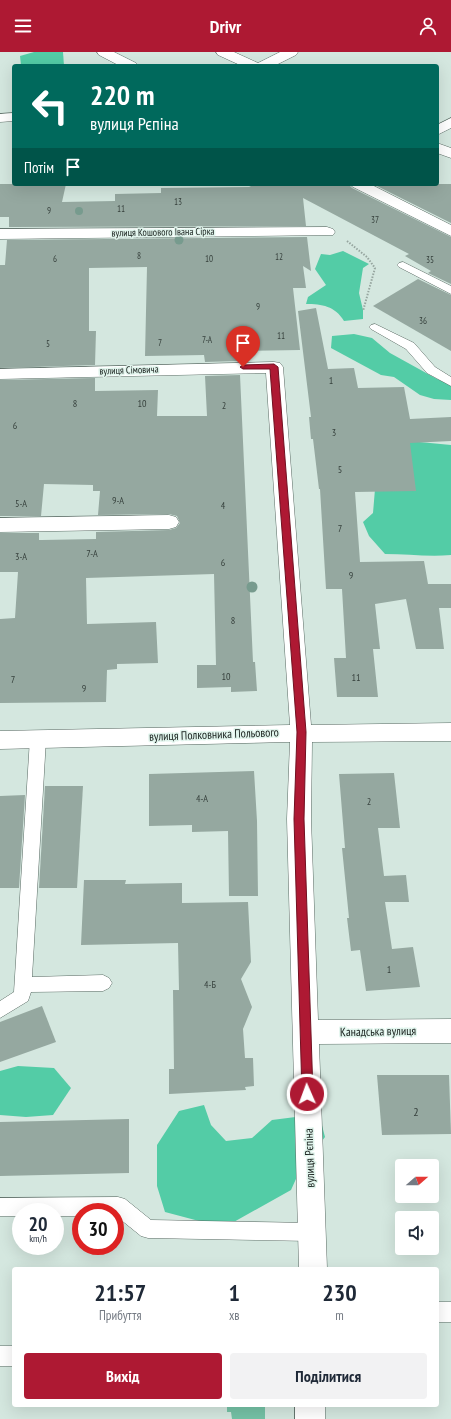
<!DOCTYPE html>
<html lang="uk">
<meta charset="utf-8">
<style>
body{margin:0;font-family:"PT Sans Narrow",sans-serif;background:#f2f2f3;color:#1f2937;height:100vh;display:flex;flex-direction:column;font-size:15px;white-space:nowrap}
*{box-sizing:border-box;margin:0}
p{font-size:13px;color:#747a83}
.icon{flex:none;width:22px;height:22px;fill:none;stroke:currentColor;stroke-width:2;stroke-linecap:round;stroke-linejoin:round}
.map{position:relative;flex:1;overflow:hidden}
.side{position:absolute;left:12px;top:1215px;width:427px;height:140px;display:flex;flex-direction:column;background:#fff;border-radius:4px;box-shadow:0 4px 16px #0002}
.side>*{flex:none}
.banner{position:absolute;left:12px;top:12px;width:427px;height:122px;border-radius:4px;box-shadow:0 4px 16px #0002;background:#00695c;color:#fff;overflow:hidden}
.needle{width:26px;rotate:70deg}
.fabs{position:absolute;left:395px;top:1107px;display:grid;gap:8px}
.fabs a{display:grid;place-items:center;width:44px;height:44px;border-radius:4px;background:#fff;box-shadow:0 4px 16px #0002;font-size:20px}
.speed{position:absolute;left:12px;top:1151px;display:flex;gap:8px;font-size:20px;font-weight:700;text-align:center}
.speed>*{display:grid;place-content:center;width:52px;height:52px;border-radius:50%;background:#fff;box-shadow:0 4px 16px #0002;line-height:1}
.speed small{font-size:10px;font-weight:400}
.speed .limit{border:6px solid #d22;background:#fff;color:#111}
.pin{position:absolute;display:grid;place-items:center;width:34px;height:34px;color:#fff;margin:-41px -17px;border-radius:50% 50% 50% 0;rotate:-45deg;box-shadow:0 0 4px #0007}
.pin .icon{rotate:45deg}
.me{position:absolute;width:44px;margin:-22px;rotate:358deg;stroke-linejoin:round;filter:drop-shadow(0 0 3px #0008)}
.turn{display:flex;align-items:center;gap:14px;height:84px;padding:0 12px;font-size:18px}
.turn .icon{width:52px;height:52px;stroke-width:2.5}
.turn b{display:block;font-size:28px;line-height:34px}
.then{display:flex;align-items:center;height:38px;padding:0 12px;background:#0003;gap:8px;font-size:15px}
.eta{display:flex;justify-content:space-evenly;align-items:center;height:68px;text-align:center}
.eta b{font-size:24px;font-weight:800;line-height:28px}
.cta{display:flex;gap:8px;margin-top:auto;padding:8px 12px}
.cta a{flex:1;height:46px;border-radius:4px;background:#ae1933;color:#fff;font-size:16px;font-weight:800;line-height:46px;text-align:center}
.cta a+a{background:#f2f2f3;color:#1f2937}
header{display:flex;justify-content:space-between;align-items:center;height:52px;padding:0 12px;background:#ae1933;color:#fff;font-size:18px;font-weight:800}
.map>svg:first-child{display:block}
</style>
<header><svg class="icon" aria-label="menu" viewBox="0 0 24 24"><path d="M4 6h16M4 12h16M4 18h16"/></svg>Drivr<svg class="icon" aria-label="person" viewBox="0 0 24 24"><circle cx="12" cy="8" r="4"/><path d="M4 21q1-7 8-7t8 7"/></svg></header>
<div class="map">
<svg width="451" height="1367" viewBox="0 0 451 1367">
<rect width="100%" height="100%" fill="#d4e7df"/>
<!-- green -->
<path fill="#75c2a6" d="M227,1353H265V1367H232L231,1360H227Z"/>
<!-- forest -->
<g fill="#53cca6">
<path d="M34,0H63L64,14L21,13L20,4Z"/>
<path d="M343,199L369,212L363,216L359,241L363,258V267L344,269C335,254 322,252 306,252L308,245L326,233L315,217L321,202L330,203Z"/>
<path d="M354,282L372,286L390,301L437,327L451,331V348L434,347L420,343L394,325L381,323L331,296L332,284Z"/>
<path d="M409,389L451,393V503C429,505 407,502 385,502L369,484L363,470L373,461L375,437Z"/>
<path d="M18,1014L54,1016L71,1036L53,1063L26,1065L0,1063V1019Z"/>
<path d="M204,1053L211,1073L226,1089L252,1086L272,1068L319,1062L325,1085L300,1118L291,1138L232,1171L199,1169L165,1160L157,1134V1093L179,1059Z"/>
</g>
<!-- building -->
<g fill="#95a8a0">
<path d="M0,132H66L62,150L115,149V142L161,141V136L251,135L245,132H348L352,136L451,185V232L428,221L431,219L405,204L409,202L303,146L306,174L9,175V165H0Z"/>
<path d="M373,132H451V171Z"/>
<path d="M307,185L311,219L303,214L306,236H293L300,298L239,299V309L205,310L204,303L145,304L147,215L89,216V279H96L95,313L0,316V213H5L7,188Z"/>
<path d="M418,227L451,243V299L373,254Z"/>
<path d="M316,256L328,317L354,316L358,336L404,335L410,367L451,365V389L410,391L416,439L355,440L360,510L424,509L428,532H451V556H439L444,597H416L406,547L375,552L380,597H373L378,645H337L334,606H346L342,537H326L320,437H319L313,387H311L309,365H311L298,259Z"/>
<path d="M240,323L253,610H255L257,639L231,640V635L197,636V613H216L214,522L86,526L87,572L156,570L158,611L117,612V617L107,618L106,650L0,651V567L15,566L18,520H0V481H39V488H42L96,487V480L169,478L176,476L180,471L177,464L169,462L98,463L100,439H93V433L44,432L41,464H0V328L95,326V339L158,338L157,364H207L205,324Z"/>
<path d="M254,719L257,769L258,844H229L228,779L192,780V773L149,774V722Z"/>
<path d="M394,721L400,776H378L384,824L406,823L409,850H385L392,897L413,895L420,935L366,939L360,898L351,899L347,866H349L342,796H345L339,722Z"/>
<path d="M45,734H83L77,836H39Z"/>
<path d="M25,743L19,836H0V744Z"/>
<path d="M84,828H126L125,832L182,831V851L248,850L251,910L241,927L252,955L243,977L245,1006H253L254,1034L245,1035L246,1038L169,1042V1017H174L173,938H179L178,891L81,893Z"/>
<path d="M42,954L56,990L0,1010V970Z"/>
<path d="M377,1023H449L451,1082L382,1083Z"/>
<path d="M129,1067V1121L0,1124V1070Z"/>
</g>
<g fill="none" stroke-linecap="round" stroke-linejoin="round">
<!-- lane casing -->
<g stroke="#5a6b64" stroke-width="1">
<g id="lane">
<path d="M403,210L451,234V242L399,215L397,213L399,211Z"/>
<path d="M375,272L414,291L435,315L451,325V334L427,321L406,297L371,277L369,275L371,273Z"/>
<path d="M38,681L43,683L46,687L32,925L103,923L109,926L112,931L109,936L103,939L31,940L28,949L0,966V949L14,940L30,687L33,683Z"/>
<path d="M118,1145L125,1147L151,1168L311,1171L318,1173L321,1180L318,1187L311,1189L148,1186L141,1184L115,1163V1160H81V1164H55V1160H21V1164H0V1146Z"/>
<rect x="437" y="1250" width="14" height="20"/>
<rect x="0" y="1294" width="14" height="20"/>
</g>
</g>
<!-- street casing -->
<g stroke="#5a6b64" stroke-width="1">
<g id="street">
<path d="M97,0H114L136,11L138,14H120L99,3Z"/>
<path d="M216,0H234L258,11L280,0H298L296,3L274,14H242L218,3Z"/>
<path d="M14,61V69L0,70V62Z"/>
<path d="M451,66V76L437,83V73Z"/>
<path d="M437,91L451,96V106L437,101Z"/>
<path d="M350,132H370L451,173V184L353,135Z"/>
<path d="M327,175L333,177L335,180L333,183L0,187V177Z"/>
<path d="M274,310L280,311L283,315L311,673L451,671V689L312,690L311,767L318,968L451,967V991L319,992L327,1217H299L287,767L290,690L0,697V679L290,673L266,321L0,327V317Z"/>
<path d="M169,463L176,465L179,470L176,475L169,477L0,480V466Z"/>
<rect x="295" y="1353" width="30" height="14"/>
</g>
</g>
<!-- path -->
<path stroke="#96a59f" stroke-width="2" stroke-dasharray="1.5 1.5" stroke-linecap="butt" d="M347,189L367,205L375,216L363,259"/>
<!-- lane -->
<use href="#lane" fill="#fff" fill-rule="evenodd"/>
<!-- street -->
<use href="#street" fill="#fff" fill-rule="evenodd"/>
</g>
<!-- trees -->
<g fill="#779b8e">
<circle cx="79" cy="159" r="4"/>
<circle cx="179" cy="188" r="4.5"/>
<circle cx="252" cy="535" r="5.5"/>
</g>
<!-- route -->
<path fill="#ae1933" stroke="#711021" d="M274,312L278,315L306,680L304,767L313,1042L311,1045L307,1047L303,1045L302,1042L294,767L297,680L270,317H243L240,315L243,313Z"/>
<g text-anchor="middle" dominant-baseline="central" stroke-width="3" stroke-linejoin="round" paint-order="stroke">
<!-- far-number labels -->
<g font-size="9" fill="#36403c">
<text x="178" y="149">13</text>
<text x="121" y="156">11</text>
<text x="49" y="158">9</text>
<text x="375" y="167">37</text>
<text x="139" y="203">8</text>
<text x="279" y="204">12</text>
<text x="55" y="206">6</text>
<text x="209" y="206">10</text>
<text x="430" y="207">35</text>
<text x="258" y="254">9</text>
<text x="423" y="268">36</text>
<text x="281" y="283">11</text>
<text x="207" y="287">7-А</text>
<text x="160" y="290">7</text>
<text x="48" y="291">5</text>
</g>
<!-- far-street labels -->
<g font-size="10" fill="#161d1a" stroke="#e1f5ed">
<text transform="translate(163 180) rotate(-1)">вулиця Кошового Івана Сірка</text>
<text transform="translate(129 318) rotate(-2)">вулиця Сімовича</text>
</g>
<!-- number labels -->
<g font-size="10" fill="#36403c">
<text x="331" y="328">1</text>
<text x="75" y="351">8</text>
<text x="142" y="351">10</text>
<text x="224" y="353">2</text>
<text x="15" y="373">6</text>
<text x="334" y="380">3</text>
<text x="340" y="417">5</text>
<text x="118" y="448">9-А</text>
<text x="21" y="451">5-А</text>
<text x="223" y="453">4</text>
<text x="340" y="476">7</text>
<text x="92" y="501">7-А</text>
<text x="21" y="504">3-А</text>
<text x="223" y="510">6</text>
<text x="351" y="523">9</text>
<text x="233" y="568">8</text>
<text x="226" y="624">10</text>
<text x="356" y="625">11</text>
<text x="13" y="627">7</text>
<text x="84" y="636">9</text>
<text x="202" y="746">4-А</text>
<text x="369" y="749">2</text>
<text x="389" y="917">1</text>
<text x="210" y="932">4-Б</text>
</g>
<!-- street labels -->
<g font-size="12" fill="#161d1a" stroke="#e1f5ed">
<text transform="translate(214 682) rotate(-2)">вулиця Полковника Польового</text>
<text transform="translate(378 979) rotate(-1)">Канадська вулиця</text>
<text transform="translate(309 1106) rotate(-92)">вулиця Рєпіна</text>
</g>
<!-- near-number labels -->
<g font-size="12" fill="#36403c">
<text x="416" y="1059">2</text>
</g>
</g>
</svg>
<div class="fabs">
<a><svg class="needle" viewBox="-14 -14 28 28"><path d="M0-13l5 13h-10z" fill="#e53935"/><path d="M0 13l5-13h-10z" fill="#747a83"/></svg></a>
<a><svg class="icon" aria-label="sound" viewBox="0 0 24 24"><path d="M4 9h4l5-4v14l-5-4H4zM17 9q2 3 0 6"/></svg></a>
</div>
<div class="speed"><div>20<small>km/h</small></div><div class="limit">30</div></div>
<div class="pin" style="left:243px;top:315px;background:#d93025"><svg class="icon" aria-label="arrive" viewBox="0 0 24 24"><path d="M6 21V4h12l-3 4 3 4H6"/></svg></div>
<svg class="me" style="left:307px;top:1042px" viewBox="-20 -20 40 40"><circle r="17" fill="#ae1933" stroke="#fff" stroke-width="3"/><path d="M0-11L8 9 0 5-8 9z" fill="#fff"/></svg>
<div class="banner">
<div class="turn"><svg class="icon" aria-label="left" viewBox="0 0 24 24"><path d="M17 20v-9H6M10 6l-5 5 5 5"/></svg><div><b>220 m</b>вулиця Рєпіна</div></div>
<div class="then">Потім<svg class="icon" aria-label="arrive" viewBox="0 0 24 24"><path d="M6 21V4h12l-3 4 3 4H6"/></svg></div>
</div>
<section class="side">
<div class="eta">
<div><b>21:57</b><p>Прибуття</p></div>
<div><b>1</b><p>хв</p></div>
<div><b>230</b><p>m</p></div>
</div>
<div class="cta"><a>Вихід</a><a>Поділитися</a></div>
</section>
</div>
